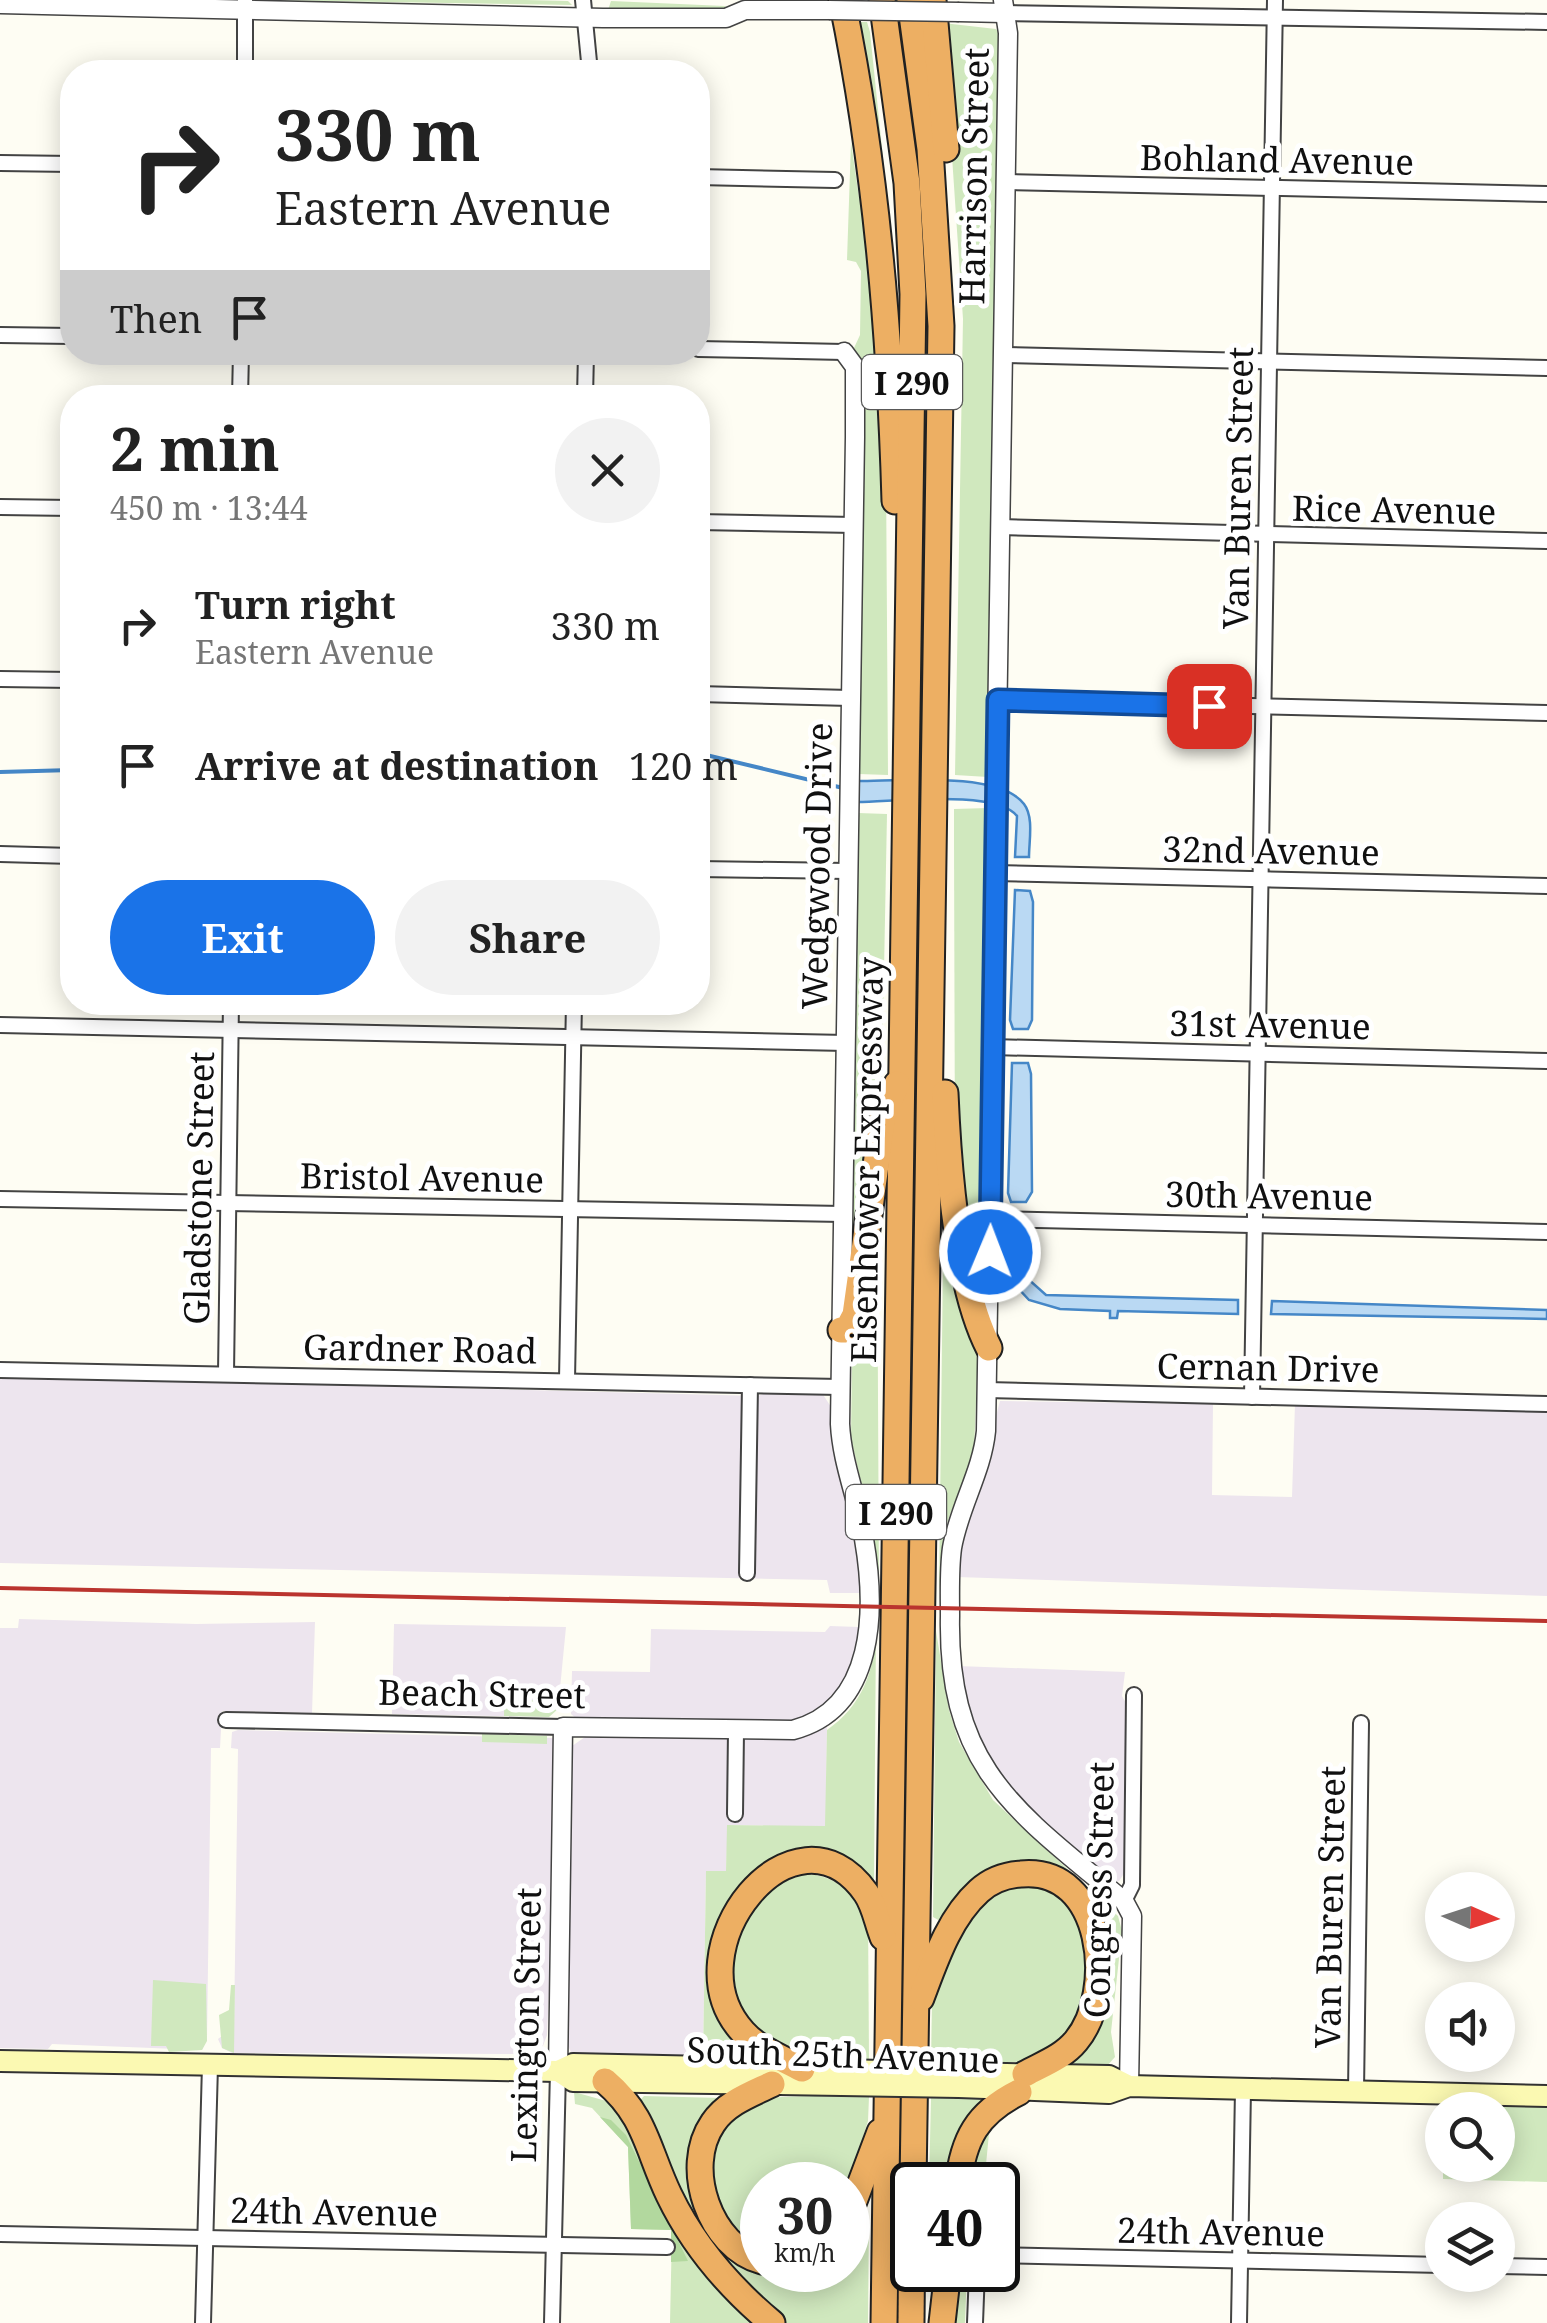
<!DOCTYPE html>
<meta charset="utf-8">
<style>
body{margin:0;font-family:"Noto Serif",serif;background:#f2f2f2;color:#222;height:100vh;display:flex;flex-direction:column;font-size:38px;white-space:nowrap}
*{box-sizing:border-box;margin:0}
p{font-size:32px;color:#767676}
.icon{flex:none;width:55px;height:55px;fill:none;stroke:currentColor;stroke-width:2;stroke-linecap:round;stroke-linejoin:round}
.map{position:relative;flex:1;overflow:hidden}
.drawer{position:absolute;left:60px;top:385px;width:650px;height:630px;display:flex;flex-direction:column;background:#fff;border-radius:40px;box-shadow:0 5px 25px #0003}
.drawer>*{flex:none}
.top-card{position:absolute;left:60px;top:60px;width:650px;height:305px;border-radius:40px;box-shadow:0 5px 25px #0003;background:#fff;color:#222;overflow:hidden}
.needle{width:65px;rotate:93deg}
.controls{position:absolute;left:1425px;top:1872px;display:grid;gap:20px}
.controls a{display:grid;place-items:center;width:90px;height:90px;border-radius:50%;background:#fff;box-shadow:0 5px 25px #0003;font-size:50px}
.speed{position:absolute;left:740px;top:2162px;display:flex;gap:20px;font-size:50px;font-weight:700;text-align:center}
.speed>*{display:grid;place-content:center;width:130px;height:130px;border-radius:50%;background:#fff;box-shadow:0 5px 25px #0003;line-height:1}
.speed small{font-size:25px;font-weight:400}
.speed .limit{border:5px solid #111;border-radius:15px;background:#fff;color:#111}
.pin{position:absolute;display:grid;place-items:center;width:85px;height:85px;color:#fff;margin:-42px;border-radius:20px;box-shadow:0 5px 15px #0006}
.me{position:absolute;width:110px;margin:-55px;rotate:1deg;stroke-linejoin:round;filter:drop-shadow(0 0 8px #0008)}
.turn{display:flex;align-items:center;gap:35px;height:210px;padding:0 50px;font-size:45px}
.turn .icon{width:130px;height:130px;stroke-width:2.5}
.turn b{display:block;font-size:70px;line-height:85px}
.then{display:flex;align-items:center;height:95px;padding:0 50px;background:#0003;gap:20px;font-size:38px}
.round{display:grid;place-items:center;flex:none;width:105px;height:105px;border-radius:52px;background:#f2f2f2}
.headline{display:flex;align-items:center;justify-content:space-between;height:170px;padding:0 50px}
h1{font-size:60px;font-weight:700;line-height:75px}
.primary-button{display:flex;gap:20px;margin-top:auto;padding:20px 50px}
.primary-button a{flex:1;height:115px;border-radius:60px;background:#1a73e8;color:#fff;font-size:40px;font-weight:700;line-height:115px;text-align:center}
.primary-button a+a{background:#f2f2f2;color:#222}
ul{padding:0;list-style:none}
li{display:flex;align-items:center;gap:30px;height:140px;padding:0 50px}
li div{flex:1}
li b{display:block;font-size:38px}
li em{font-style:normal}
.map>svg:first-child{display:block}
</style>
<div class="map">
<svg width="1547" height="2323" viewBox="0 0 1547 2323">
<rect width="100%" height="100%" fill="#fefdf3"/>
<!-- industrial -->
<g fill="#ede5ee">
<path d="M0,1376L758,1396L767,1392L822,1393L833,1410L860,1557V1593H830L827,1580L0,1563Z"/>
<path d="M1000,1401L1213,1404L1212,1495L1292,1497L1295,1404L1547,1409V1596L957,1577L958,1558Z"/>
<path d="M19,1619L196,1624L315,1622L312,1713L222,1711L220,1748H211L207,2039L202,2050L52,2044L48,2049L0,2048V1628H18Z"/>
<path d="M394,1624L566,1627L558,1709L547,1717L392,1714Z"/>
<path d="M830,1626L859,1627L857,1658L828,1706L789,1724L578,1720L571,1714L572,1671L650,1672L651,1629L825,1632Z"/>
<path d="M958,1666L1125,1672L1122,1696L1128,1707L1127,1869L1119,1881L1114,1883L1031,1815L992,1769L970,1721Z"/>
<path d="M827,1724L826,1827L728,1825L726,1871L706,1872L703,2061L573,2056L566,2042L572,1746L588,1735L810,1732Z"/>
<path d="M238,1730L554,1738L555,1861L547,2035L540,2054L232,2053L222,2048L218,2039L234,2027L238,1749L231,1748L232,1732Z"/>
</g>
<!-- green -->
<g fill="#d0e8be">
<path d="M263,0H525L568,1L572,5Z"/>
<path d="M611,1L725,6L728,9L608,10Z"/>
<path d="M857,22H867L870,32L892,245Z"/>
<path d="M943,23L996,29L1000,35L988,777L955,775L963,319Z"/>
<path d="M851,142L859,197L866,209L886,471L888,775L859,774L862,371L854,348L860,335L861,271L856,262L847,260Z"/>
<path d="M988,808L989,830L982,1307L955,1163L954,839V809Z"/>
<path d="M858,813L887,814L882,1076L851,1312Z"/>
<path d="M944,1176L978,1349L974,1452L945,1528L939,1592Z"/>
<path d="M877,1201L879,1591H877L876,1549L851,1438L852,1351L863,1325Z"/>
<path d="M876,1630L874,1884L867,1886L783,1862L716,1965L765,2058L703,2060L706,1871H726L727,1825L825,1826L827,1730C862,1706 875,1670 876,1630Z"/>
<path d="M936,1631L949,1710L959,1742L993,1800L1118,1916L1122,1931L1111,2032L1115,2057L1106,2067H1049L1062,2060L1103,1941L1034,1867L942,1922L933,1917Z"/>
<path d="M504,1700L558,1701V1709L549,1717L504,1716Z"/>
<path d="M482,1734L547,1736V1744L482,1742Z"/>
<path d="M799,1873C835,1875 846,1887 868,1914L869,2061L827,2063L759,2039L732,1990L730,1971L738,1930L771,1884Z"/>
<path d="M1039,1883L1066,1898L1085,1928L1089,1987L1069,2037L1030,2061L970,2065L931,2062L932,2002L944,1964L972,1911L999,1888Z"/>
<path d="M153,1980L206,1984L207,2041L202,2050L169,2052L166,2046H151Z"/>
<path d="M231,1985H235L234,2053L222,2048L219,2015L229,2010Z"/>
<path d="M574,2092L610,2102L638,2129L763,2323H670L672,2230L631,2229L628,2147L592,2108L575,2104Z"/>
<path d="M644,2096L722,2098L700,2195L762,2270H848V2227L854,2217L869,2220L868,2323H780L710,2252L637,2103Z"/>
<path d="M815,2096L869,2097L868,2121L848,2185H762V2252C752,2244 733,2234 726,2223C703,2180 706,2124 753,2103C770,2095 797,2097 815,2096Z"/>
<path d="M931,2098H986L990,2103L952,2185H929Z"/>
<path d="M1445,2104L1547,2106V2182L1443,2179V2165H1498V2110H1445Z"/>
<path d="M991,2113L984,2185H963Z"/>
<path d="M953,2270H967L965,2323H947Z"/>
</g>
<!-- forest -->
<path fill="#b2d89e" d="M600,2117L611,2120L626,2135L688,2261L671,2262V2230L631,2229L628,2147Z"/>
<!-- water -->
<g fill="#bad9f3" stroke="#4587c7" stroke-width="2.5">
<path d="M858,781C898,781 999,771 1024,804C1034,817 1029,841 1029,857H1015L1017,816C996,789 893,802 858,802Z"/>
<path d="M1015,890L1030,891L1033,902L1032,1020L1028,1029H1013L1010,1020Z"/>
<path d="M1012,1063H1028L1031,1074L1032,1192L1026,1202H1011L1008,1193Z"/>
<path d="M1010,1236H1025L1028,1279L1046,1295L1238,1300V1314L1118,1311L1117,1318H1110V1311L1060,1309L1029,1300L1017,1287Z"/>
<path d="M1272,1301L1547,1310V1319L1271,1314Z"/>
</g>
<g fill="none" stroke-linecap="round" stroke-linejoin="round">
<!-- stream -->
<g stroke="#4587c7" stroke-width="4">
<path d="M698,753L843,788"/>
<path d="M0,772L72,770"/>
</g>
<!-- minor casing -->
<g stroke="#434343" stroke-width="18">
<g id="minor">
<path d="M583,0L590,72"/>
<path d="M1003,13L1547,22"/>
<path d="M245,72V0"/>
<path d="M0,163L72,164"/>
<path d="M698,177L835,180"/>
<path d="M1005,182L1547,194"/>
<path d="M0,335L72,336"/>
<path d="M698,349L844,352"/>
<path d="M1003,355L1547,368"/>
<path d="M240,398L241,352"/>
<path d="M585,398L586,352"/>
<path d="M0,507L72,508"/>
<path d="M698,522L854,525"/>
<path d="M1000,527L1547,541"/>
<path d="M0,679L72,680"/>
<path d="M698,694L850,698"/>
<path d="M998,700L1547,713"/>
<path d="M0,854L72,856"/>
<path d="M698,869L848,871"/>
<path d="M994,873L1547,886"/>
<path d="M0,1025L846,1043"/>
<path d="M992,1047L1547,1061"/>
<path d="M0,1199L842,1214"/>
<path d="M990,1219L1547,1232"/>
<path d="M0,1370L840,1387"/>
<path d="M226,1374L231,1002"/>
<path d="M567,1380L574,1002"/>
<path d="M987,1390L1547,1404"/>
<path d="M1252,1397L1275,0"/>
<path d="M747,1573L750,1385"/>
<path d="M226,1720L563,1727"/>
<path d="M735,1814L736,1731"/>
<path d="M1124,1901L1132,1885L1134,1695"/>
<path d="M1356,2092L1361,1723"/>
<path d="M0,2234L667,2247"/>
<path d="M998,2255L1442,2265"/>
<path d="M1498,2266L1547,2267"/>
<path d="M203,2323L210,2065"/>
<path d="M552,2323L558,2071"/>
<path d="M975,2323L977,2270"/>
<path d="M1239,2323L1243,2089"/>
</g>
</g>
<!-- tertiary casing -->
<g stroke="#434343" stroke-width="21">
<g id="tertiary">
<path d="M1003,0L1008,33L986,1431C982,1472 959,1507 952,1548C949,1570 950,1594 950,1616C947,1769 1017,1812 1124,1901L1132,1916L1129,2086"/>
<path d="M0,4L603,18H726L745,10H829"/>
<path d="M959,12L1003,13"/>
<path d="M558,2071L563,1727L793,1730C876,1708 876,1609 864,1539C858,1499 842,1464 840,1424L855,437V367L844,352"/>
</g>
</g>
<!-- secondary casing -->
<g stroke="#323232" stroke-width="24">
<g id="secondary">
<path d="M0,2061L558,2071L573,2064L843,2070"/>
<path d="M558,2071L573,2081L842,2085"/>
<path d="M959,2073L1109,2076L1129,2086"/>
<path d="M959,2087L1109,2093L1129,2086L1547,2096"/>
</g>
</g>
<!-- motorway casing -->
<g stroke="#212121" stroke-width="29">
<g id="motorway">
<path d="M842,0C876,166 890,332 895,501"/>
<path d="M882,0L907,183L913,294L884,2323"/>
<path d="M910,0L930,149L941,326L913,2185"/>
<path d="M933,0L946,149"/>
<path d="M945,1093C948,1164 957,1286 989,1348"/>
<path d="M841,1330H847L855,1315L883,1115L897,1084"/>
<path d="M921,1998C935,1961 949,1918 979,1891C991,1880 1006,1875 1021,1874C1104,1866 1117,1992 1076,2041C1063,2057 1043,2064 1025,2074"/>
<path d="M802,2069C782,2058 758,2049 743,2032C668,1950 795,1792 866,1893C875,1906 877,1922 883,1937"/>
<path d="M605,2081C646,2116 647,2149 669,2195C693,2245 730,2288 772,2323"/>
<path d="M958,2185C963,2139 977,2113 1019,2092"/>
<path d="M848,2217L880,2132"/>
<path d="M762,2261C710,2247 682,2168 713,2123C726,2103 751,2094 772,2084"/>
<path d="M911,2323L912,2217"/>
<path d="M942,2323L948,2270"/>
</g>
</g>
<!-- minor -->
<use href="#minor" stroke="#fff" stroke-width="14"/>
<!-- tertiary -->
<use href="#tertiary" stroke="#fff" stroke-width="18"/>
<!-- secondary -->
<use href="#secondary" stroke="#fbf9b2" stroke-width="20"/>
<!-- motorway -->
<use href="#motorway" stroke="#edaf63" stroke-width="25"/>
<!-- rail -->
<path stroke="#ba342e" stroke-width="4" d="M0,1588L1547,1621"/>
<!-- tertiary-bridge casing -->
<g stroke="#434343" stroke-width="21" stroke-linecap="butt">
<path id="tertiary-bridge" d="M829,10L959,12"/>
</g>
<!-- secondary-bridge casing -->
<g stroke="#323232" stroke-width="24" stroke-linecap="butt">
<g id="secondary-bridge">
<path d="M843,2070L959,2073"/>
<path d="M842,2085L959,2087"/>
</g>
</g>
<!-- tertiary-bridge -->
<use href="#tertiary-bridge" stroke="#fff" stroke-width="18"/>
<!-- secondary-bridge -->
<use href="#secondary-bridge" stroke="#fbf9b2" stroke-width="20"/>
</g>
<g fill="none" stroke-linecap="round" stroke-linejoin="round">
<!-- route casing -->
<g stroke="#114b97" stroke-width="25">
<path id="route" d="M990,1252L998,700L1209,706"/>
</g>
<!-- route -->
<use href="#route" stroke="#1a73e8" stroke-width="18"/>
</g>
<g text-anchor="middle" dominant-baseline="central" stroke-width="10" stroke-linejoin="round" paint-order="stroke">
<!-- shield labels -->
<g fill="#fff" stroke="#585858" stroke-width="2.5">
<rect x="862" y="355" width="100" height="54" rx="8"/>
<rect x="846" y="1485" width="100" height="54" rx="8"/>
</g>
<g font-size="32" font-weight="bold" fill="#101010">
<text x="912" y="382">I 290</text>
<text x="896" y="1512">I 290</text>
</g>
<!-- street labels -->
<g font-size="35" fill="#101010" stroke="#fff">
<text transform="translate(1277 159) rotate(1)">Bohland Avenue</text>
<text transform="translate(973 176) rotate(-89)">Harrison Street</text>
<text transform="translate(1237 488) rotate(-89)">Van Buren Street</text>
<text transform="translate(1394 509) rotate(1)">Rice Avenue</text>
<text transform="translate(1271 850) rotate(1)">32nd Avenue</text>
<text transform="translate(816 866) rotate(-89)">Wedgwood Drive</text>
<text transform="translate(1270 1024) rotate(1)">31st Avenue</text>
<text transform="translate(866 1160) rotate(-89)">Eisenhower Expressway</text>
<text transform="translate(422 1177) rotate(1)">Bristol Avenue</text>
<text transform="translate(198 1188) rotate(-89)">Gladstone Street</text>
<text transform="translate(1269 1195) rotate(1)">30th Avenue</text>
<text transform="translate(420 1348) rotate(1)">Gardner Road</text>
<text transform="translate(1268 1367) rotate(1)">Cernan Drive</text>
<text transform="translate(482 1693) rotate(1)">Beach Street</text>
<text transform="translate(1098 1890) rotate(-89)">Congress Street</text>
<text transform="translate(1329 1907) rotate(-89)">Van Buren Street</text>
<text transform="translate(525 2025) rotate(-89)">Lexington Street</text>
<text transform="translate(843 2054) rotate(2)">South 25th Avenue</text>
<text transform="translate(334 2211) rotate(1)">24th Avenue</text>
<text transform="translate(1221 2231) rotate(1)">24th Avenue</text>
</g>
</g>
</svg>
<div class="controls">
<a><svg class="needle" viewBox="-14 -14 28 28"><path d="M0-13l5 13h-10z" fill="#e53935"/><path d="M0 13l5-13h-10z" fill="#767676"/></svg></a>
<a><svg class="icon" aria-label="sound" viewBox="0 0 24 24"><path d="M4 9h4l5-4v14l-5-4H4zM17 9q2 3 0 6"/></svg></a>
<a><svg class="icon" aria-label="search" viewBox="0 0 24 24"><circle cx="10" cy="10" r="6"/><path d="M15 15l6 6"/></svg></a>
<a><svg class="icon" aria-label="layers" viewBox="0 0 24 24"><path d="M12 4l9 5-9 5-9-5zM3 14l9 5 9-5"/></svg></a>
</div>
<div class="speed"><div>30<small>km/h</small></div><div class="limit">40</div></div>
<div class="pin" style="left:1209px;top:706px;background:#d93025"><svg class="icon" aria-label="arrive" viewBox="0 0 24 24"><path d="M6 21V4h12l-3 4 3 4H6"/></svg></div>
<svg class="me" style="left:990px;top:1252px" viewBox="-20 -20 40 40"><circle r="17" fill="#1a73e8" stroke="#fff" stroke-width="3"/><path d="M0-11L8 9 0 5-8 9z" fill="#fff"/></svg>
<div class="top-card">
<div class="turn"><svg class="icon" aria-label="right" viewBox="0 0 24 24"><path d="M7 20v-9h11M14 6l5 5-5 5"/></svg><div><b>330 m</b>Eastern Avenue</div></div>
<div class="then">Then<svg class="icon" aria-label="arrive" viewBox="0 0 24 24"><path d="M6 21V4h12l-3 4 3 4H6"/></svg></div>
</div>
<section class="drawer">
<div class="headline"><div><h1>2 min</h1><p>450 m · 13:44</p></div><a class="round"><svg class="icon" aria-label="close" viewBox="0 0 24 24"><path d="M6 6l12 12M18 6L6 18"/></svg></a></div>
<ul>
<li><svg class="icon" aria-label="right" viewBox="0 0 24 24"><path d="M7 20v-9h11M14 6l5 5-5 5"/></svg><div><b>Turn right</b><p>Eastern Avenue</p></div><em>330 m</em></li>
<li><svg class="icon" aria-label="arrive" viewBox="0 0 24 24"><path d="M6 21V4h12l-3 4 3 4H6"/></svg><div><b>Arrive at destination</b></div><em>120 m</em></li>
</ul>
<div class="primary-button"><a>Exit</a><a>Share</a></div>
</section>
</div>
